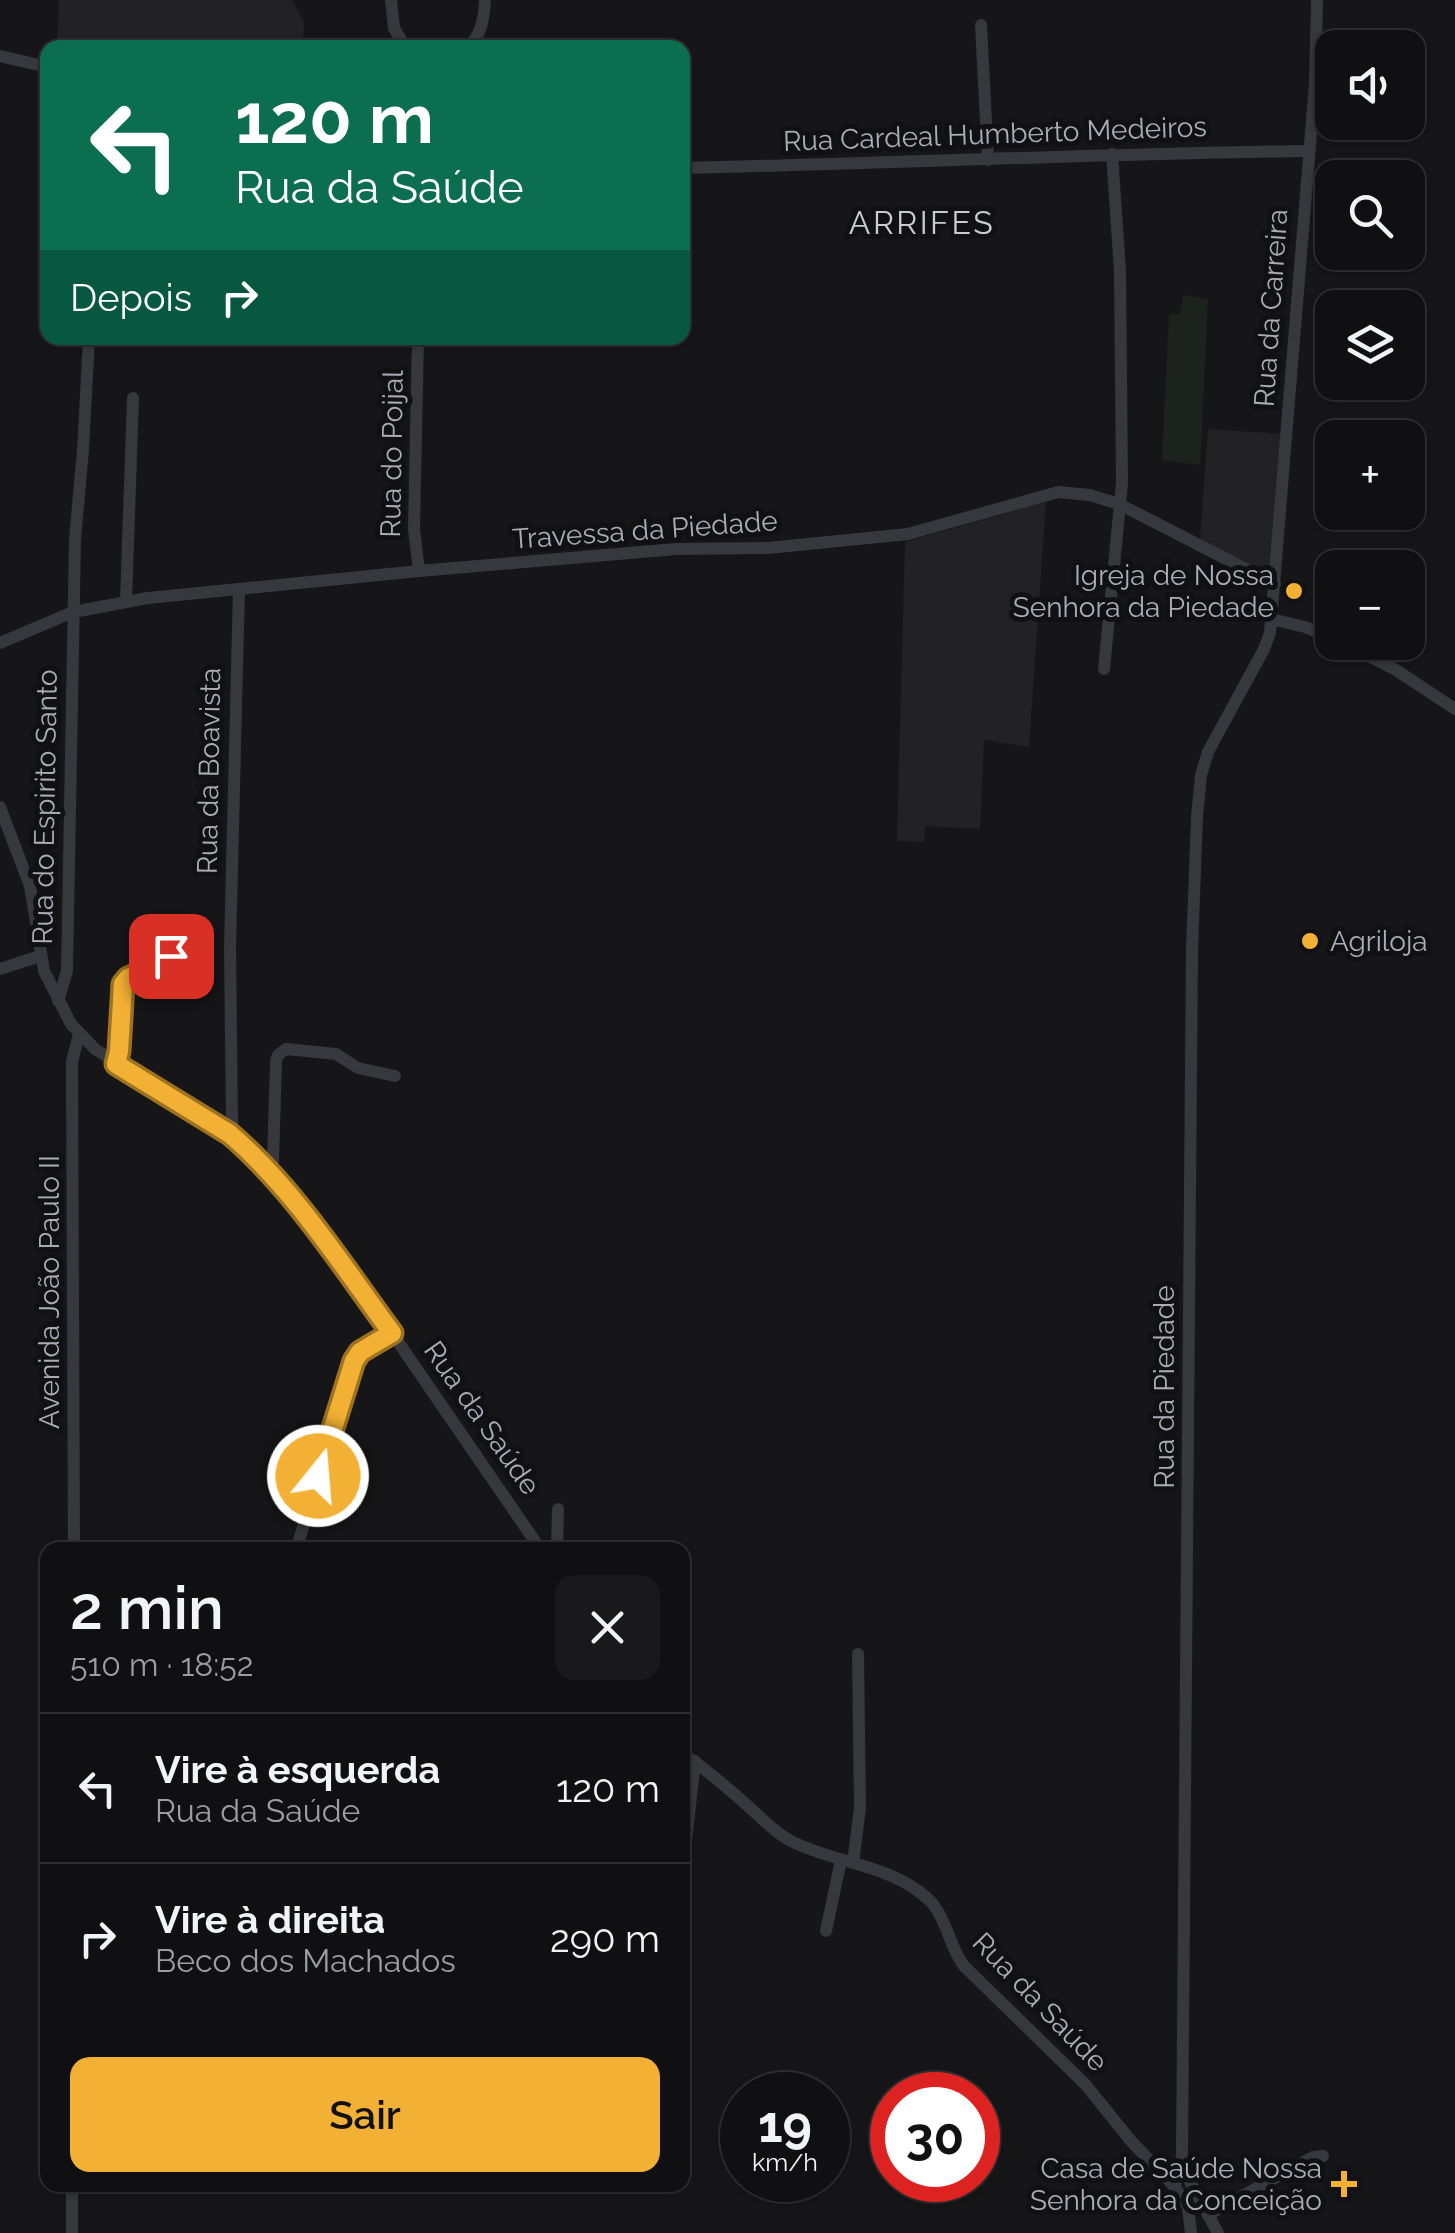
<!DOCTYPE html>
<html lang="pt">
<meta charset="utf-8">
<style>
body{margin:0;font-family:Raleway,sans-serif;background:#19191b;color:#f1f3f6;height:100vh;display:flex;flex-direction:column;font-size:38px;white-space:nowrap}
*{box-sizing:border-box;margin:0}
p{font-size:32px;color:#9c9d9f}
.icon{flex:none;width:55px;height:55px;fill:none;stroke:currentColor;stroke-width:2;stroke-linecap:round;stroke-linejoin:round}
.map{position:relative;flex:1;overflow:hidden}
.panel{position:absolute;left:40px;top:1542px;width:650px;height:650px;display:flex;flex-direction:column;background:#101012;border-radius:20px;box-shadow:0 2px 8px #0004,0 0 0 2px #303032}
.panel>*{flex:none}
.banner{position:absolute;left:40px;top:40px;width:650px;height:305px;border-radius:20px;box-shadow:0 2px 8px #0004,0 0 0 2px #303032;background:#0b6e4f;color:#fff;overflow:hidden}
.controls{position:absolute;left:1315px;top:30px;display:grid;gap:20px}
.controls a{display:grid;place-items:center;width:110px;height:110px;border-radius:20px;background:#101012;box-shadow:0 2px 8px #0004,0 0 0 2px #303032;font-size:50px}
.speed{position:absolute;left:720px;top:2072px;display:flex;gap:20px;font-size:50px;font-weight:700;text-align:center}
.speed>*{display:grid;place-content:center;width:130px;height:130px;border-radius:50%;background:#101012;box-shadow:0 2px 8px #0004,0 0 0 2px #303032;line-height:1}
.speed small{font-size:25px;font-weight:400}
.speed .limit{border:15px solid #d22;background:#fff;color:#111}
.pin{position:absolute;display:grid;place-items:center;width:85px;height:85px;color:#fff;margin:-42px;border-radius:20px;box-shadow:0 5px 15px #0006}
.me{position:absolute;width:110px;margin:-55px;rotate:17deg;stroke-linejoin:round;filter:drop-shadow(0 0 8px #0008)}
.turn{display:flex;align-items:center;gap:35px;height:210px;padding:0 30px;font-size:45px}
.turn .icon{width:130px;height:130px;stroke-width:2.5}
.turn b{display:block;font-size:70px;line-height:85px}
.then{display:flex;align-items:center;height:95px;padding:0 30px;background:#0003;gap:20px;font-size:38px}
.round{display:grid;place-items:center;flex:none;width:105px;height:105px;border-radius:20px;background:#19191b}
.summary{display:flex;align-items:center;justify-content:space-between;height:170px;padding:0 30px}
h1{font-size:60px;font-weight:600;line-height:75px}
.primary-button{display:flex;gap:20px;margin-top:auto;padding:20px 30px}
.primary-button a{flex:1;height:115px;border-radius:20px;background:#f2b134;color:#111;font-size:40px;font-weight:600;line-height:115px;text-align:center}
ul{padding:0;list-style:none}
li{display:flex;align-items:center;gap:30px;height:150px;padding:0 30px;border-top:2px solid #303032}
li div{flex:1}
li b{display:block;font-size:38px}
li em{font-style:normal}
.map>svg:first-child{display:block}
</style>
<div class="map">
<svg width="1455" height="2233" viewBox="0 0 1455 2233">
<rect width="100%" height="100%" fill="#161618"/>
<!-- built -->
<g fill="#222225">
<path d="M59,0H292L304,21L303,47H57Z"/>
<path d="M1208,429L1283,434L1271,565L1266,570L1258,571L1200,539Z"/>
<path d="M1046,500L1029,747L984,740L980,829L925,826L924,842L897,841L905,542L1005,514Z"/>
</g>
<!-- green -->
<path fill="#1c231d" d="M1183,295L1208,299L1200,465L1162,460L1169,314H1180Z"/>
<g fill="none" stroke-linecap="round" stroke-linejoin="round">
<!-- minor -->
<g stroke="#37383d" stroke-width="12">
<path d="M391,0L394,28L406,48"/>
<path d="M981,25L988,160"/>
<path d="M467,48C482,35 484,18 485,0"/>
<path d="M0,56L48,67"/>
<path d="M682,168C891,163 1099,154 1308,151"/>
<path d="M418,338L414,529L419,571"/>
<path d="M126,601L133,398"/>
<path d="M1271,619L1305,627L1332,638"/>
<path d="M1341,642L1396,670L1455,709"/>
<path d="M0,643L73,612L148,598L419,571L676,549L768,548L908,534L1058,492L1090,495L1119,504L1275,584"/>
<path d="M1104,669L1122,483L1120,271L1112,154"/>
<path d="M0,807L30,886L44,971L71,1024L95,1049L230,1134L256,1158L304,1214L392,1333L541,1550"/>
<path d="M0,969L40,956"/>
<path d="M58,1001L67,971L75,539L83,450L89,338"/>
<path d="M116,1063L119,1051L123,984L128,978L167,961L171,956"/>
<path d="M230,1134L232,1123L230,947L239,589"/>
<path d="M269,1173L273,1160L276,1061L278,1055L286,1049L336,1054L358,1068L395,1076"/>
<path d="M74,1550L72,1062L79,1034"/>
<path d="M296,1550L354,1361L360,1352L392,1333"/>
<path d="M557,1550L558,1509"/>
<path d="M682,1753C706,1769 728,1788 749,1807C763,1819 775,1833 791,1841C834,1863 891,1865 927,1898C947,1916 948,1945 964,1966L1085,2084L1131,2141L1174,2186L1188,2207L1191,2233"/>
<path d="M853,1863L860,1808L858,1654"/>
<path d="M682,1876L695,1761"/>
<path d="M826,1931L841,1860"/>
<path d="M1180,2172L1188,2178L1218,2233"/>
<path d="M1174,2186L1180,2172L1182,2153L1192,950L1197,817L1201,775L1208,752L1264,649L1270,633L1315,84L1317,0"/>
<path d="M1208,2215L1313,2157L1323,2156"/>
<path d="M72,2233V2185"/>
</g>
</g>
<g fill="none" stroke-linecap="round" stroke-linejoin="round">
<!-- route casing -->
<g stroke="#9d7322" stroke-width="25">
<path id="route" d="M171,956L167,961L128,978L123,984L119,1051L116,1064L230,1134C294,1189 342,1265 392,1333L360,1352L354,1361L318,1476"/>
</g>
<!-- route -->
<use href="#route" stroke="#f2b134" stroke-width="18"/>
</g>
<!-- markers -->
<g fill="#f2b134" stroke="#111113" stroke-width="4">
<circle cx="1294" cy="591" r="10"/>
<circle cx="1310" cy="941" r="10"/>
<path d="M1339 2169h10v10h10v10h-10v10h-10v-10h-10v-10h10z"/>
</g>
<g text-anchor="middle" dominant-baseline="central" stroke-width="10" stroke-linejoin="round" paint-order="stroke">
<!-- street labels -->
<g font-size="28" fill="#a8adb8" stroke="#111113">
<text transform="translate(995 134) rotate(-2)">Rua Cardeal Humberto Medeiros</text>
<text transform="translate(1271 308) rotate(-86)">Rua da Carreira</text>
<text transform="translate(392 454) rotate(-89)">Rua do Poijal</text>
<text transform="translate(645 530) rotate(-4)">Travessa da Piedade</text>
<text transform="translate(209 771) rotate(-89)">Rua da Boavista</text>
<text transform="translate(45 807) rotate(-89)">Rua do Espirito Santo</text>
<text transform="translate(49 1292) rotate(-90)">Avenida João Paulo II</text>
<text transform="translate(1164 1387) rotate(-90)">Rua da Piedade</text>
<text transform="translate(482 1418) rotate(55)">Rua da Saúde</text>
<text transform="translate(1040 2002) rotate(46)">Rua da Saúde</text>
</g>
<!-- poi labels -->
<g font-size="28" fill="#a8adb8" stroke="#111113" text-anchor="end">
<text x="1274" y="575">Igreja de Nossa<tspan x="1274" dy="32">Senhora da Piedade</tspan></text>
<text x="1330" y="941" text-anchor="start">Agriloja</text>
<text x="1322" y="2168">Casa de Saúde Nossa<tspan x="1322" dy="32">Senhora da Conceição</tspan></text>
</g>
<!-- quarter labels -->
<g font-size="32" letter-spacing="2.5" fill="#c9ccd4" stroke="#111113">
<text x="922" y="222">ARRIFES</text>
</g>
</g>
</svg>
<div class="controls">
<a><svg class="icon" aria-label="sound" viewBox="0 0 24 24"><path d="M4 9h4l5-4v14l-5-4H4zM17 9q2 3 0 6"/></svg></a>
<a><svg class="icon" aria-label="search" viewBox="0 0 24 24"><circle cx="10" cy="10" r="6"/><path d="M15 15l6 6"/></svg></a>
<a><svg class="icon" aria-label="layers" viewBox="0 0 24 24"><path d="M12 4l9 5-9 5-9-5zM3 14l9 5 9-5"/></svg></a>
<a>+</a>
<a>−</a>
</div>
<div class="speed"><div>19<small>km/h</small></div><div class="limit">30</div></div>
<div class="pin" style="left:171px;top:956px;background:#d93025"><svg class="icon" aria-label="arrive" viewBox="0 0 24 24"><path d="M6 21V4h12l-3 4 3 4H6"/></svg></div>
<svg class="me" style="left:318px;top:1476px" viewBox="-20 -20 40 40"><circle r="17" fill="#f2b134" stroke="#fff" stroke-width="3"/><path d="M0-11L8 9 0 5-8 9z" fill="#fff"/></svg>
<div class="banner">
<div class="turn"><svg class="icon" aria-label="left" viewBox="0 0 24 24"><path d="M17 20v-9H6M10 6l-5 5 5 5"/></svg><div><b>120 m</b>Rua da Saúde</div></div>
<div class="then">Depois<svg class="icon" aria-label="right" viewBox="0 0 24 24"><path d="M7 20v-9h11M14 6l5 5-5 5"/></svg></div>
</div>
<section class="panel">
<div class="summary"><div><h1>2 min</h1><p>510 m · 18:52</p></div><a class="round"><svg class="icon" aria-label="close" viewBox="0 0 24 24"><path d="M6 6l12 12M18 6L6 18"/></svg></a></div>
<ul>
<li><svg class="icon" aria-label="left" viewBox="0 0 24 24"><path d="M17 20v-9H6M10 6l-5 5 5 5"/></svg><div><b>Vire à esquerda</b><p>Rua da Saúde</p></div><em>120 m</em></li>
<li><svg class="icon" aria-label="right" viewBox="0 0 24 24"><path d="M7 20v-9h11M14 6l5 5-5 5"/></svg><div><b>Vire à direita</b><p>Beco dos Machados</p></div><em>290 m</em></li>
</ul>
<div class="primary-button"><a>Sair</a></div>
</section>
</div>
